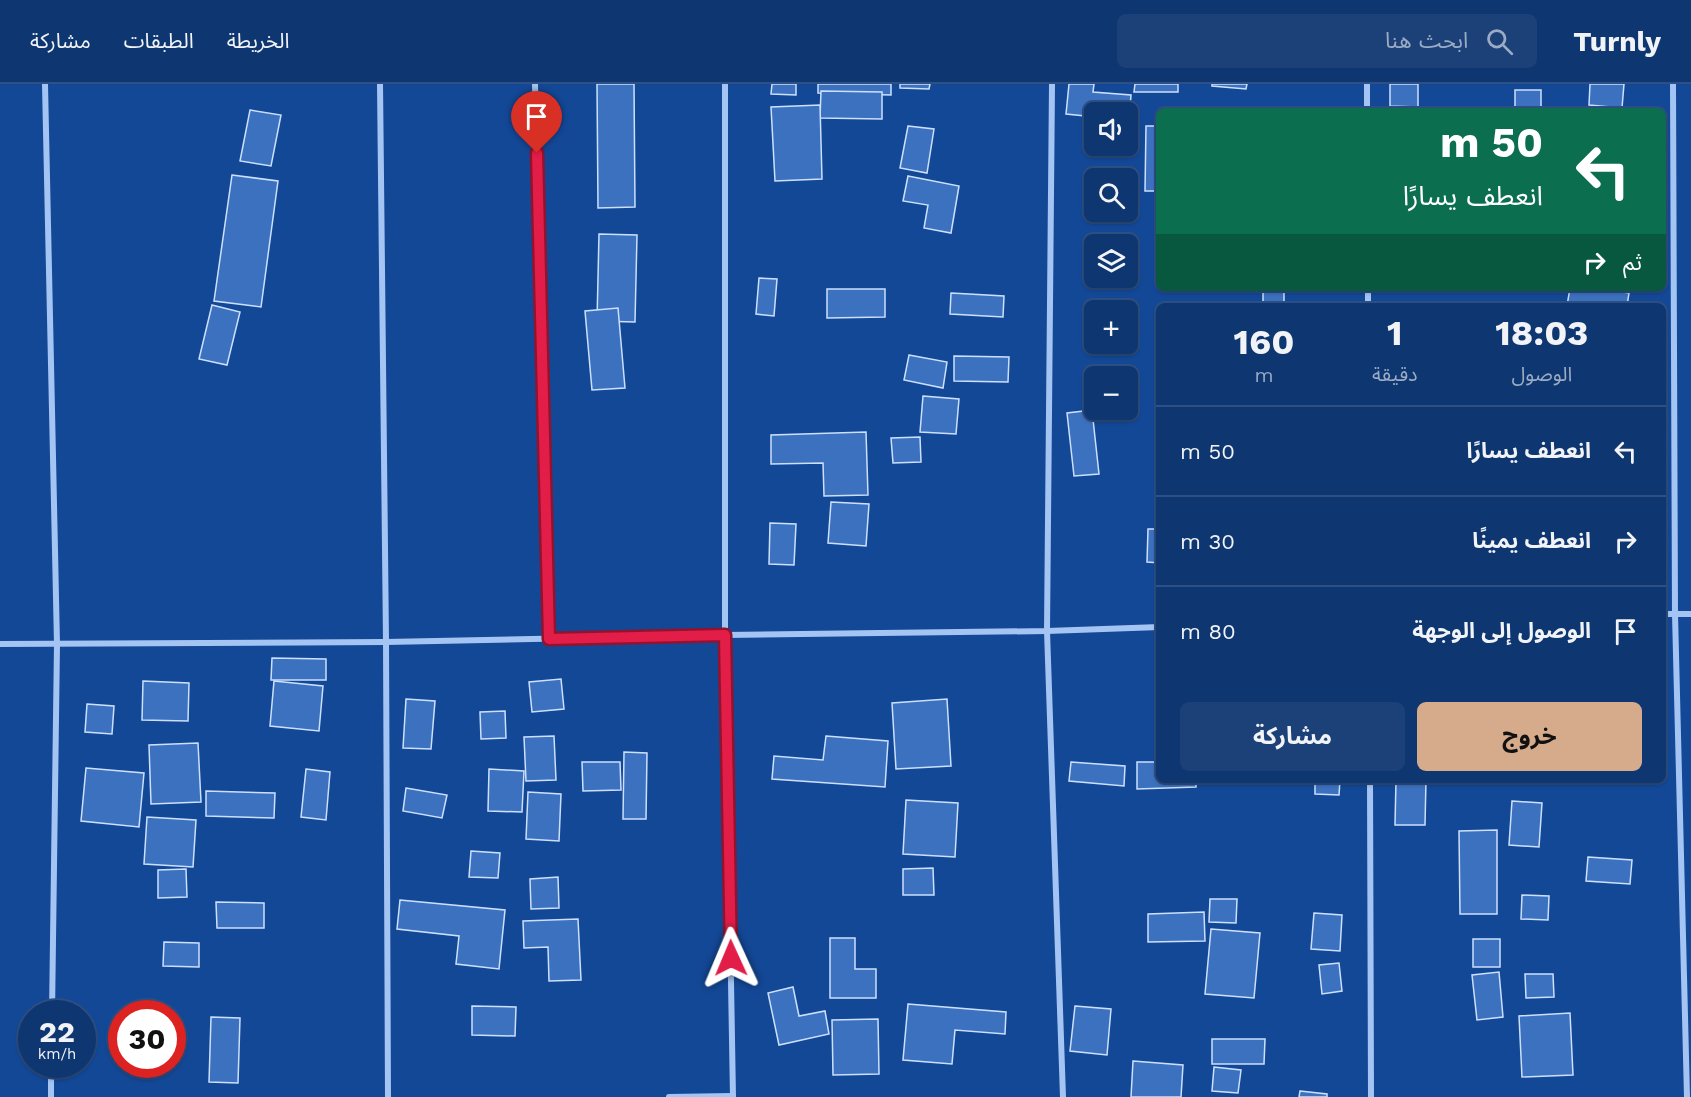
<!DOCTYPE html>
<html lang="ar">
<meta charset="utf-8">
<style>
body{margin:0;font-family:"Work Sans","Noto Sans Arabic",sans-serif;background:#1c4179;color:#f1f3f6;direction:rtl;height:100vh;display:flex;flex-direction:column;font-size:22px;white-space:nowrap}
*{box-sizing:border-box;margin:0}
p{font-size:20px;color:#9babc3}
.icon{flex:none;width:33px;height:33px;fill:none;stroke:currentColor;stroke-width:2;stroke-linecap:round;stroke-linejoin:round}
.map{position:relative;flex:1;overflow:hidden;direction:ltr}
.drawer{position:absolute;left:1156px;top:219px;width:510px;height:480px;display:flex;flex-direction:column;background:#0e3671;border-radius:9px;box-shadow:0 2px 4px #0004,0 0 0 2px #2e5084;direction:rtl}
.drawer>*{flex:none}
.top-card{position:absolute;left:1156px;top:24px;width:510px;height:183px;border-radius:9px;box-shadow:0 2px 4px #0004,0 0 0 2px #2e5084;direction:rtl;background:#0b6e4f;color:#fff;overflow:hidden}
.fabs{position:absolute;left:1084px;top:18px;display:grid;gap:12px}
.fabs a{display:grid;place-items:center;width:54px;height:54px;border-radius:9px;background:#0e3671;box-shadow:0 2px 4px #0004,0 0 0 2px #2e5084;font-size:30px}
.speed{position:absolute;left:18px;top:916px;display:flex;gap:12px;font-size:30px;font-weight:700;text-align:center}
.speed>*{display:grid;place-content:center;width:78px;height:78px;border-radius:50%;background:#0e3671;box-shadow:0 2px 4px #0004,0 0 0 2px #2e5084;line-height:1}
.speed small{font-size:15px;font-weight:400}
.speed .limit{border:9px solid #d22;background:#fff;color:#111}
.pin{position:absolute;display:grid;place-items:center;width:51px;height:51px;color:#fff;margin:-62px -26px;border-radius:50% 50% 50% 0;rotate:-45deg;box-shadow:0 0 6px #0007}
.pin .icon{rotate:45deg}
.me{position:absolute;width:66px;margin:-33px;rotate:359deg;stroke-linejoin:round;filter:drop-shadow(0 0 4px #0008)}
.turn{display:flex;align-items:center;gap:21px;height:126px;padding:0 24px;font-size:27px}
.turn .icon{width:78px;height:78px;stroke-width:2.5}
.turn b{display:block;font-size:42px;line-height:51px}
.then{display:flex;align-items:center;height:57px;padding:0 24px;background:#0003;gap:12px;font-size:22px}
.eta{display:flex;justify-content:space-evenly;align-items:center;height:102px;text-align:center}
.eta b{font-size:36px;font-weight:700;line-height:42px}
.button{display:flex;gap:12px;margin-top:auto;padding:12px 24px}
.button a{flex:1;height:69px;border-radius:9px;background:#d6ab8b;color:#111;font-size:24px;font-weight:700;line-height:69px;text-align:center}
.button a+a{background:#1c4179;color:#f1f3f6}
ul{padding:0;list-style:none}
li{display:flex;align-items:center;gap:18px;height:90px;padding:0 24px;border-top:2px solid #2e5084}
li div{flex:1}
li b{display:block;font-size:22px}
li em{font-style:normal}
header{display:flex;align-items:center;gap:36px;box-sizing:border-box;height:84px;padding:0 30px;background:#0e3671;border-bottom:2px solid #2e5084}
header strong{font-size:28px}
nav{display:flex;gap:33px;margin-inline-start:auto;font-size:21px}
.search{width:420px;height:54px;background:#1c4179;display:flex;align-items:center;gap:15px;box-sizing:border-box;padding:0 21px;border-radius:9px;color:#9babc3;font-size:22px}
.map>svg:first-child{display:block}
</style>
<header>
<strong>Turnly</strong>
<div class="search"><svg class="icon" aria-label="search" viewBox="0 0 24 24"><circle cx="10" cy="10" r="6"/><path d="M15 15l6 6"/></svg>ابحث هنا</div>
<nav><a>الخريطة</a><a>الطبقات</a><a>مشاركة</a></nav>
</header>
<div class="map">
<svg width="1691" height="1013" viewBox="0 0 1691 1013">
<rect width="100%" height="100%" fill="#134897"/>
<!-- building -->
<g fill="#3c71bf" stroke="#cce0fd" stroke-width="1.5">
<path d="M597,0H634L635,123L598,124Z"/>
<path d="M772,0H796V11L771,10Z"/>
<path d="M818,0H891V11L818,9Z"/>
<path d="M900,0H930L929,5L900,4Z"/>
<path d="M1069,0H1094L1093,8L1131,11L1129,36L1128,28H1095V33L1066,30Z"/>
<path d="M1135,0H1178V8H1134Z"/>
<path d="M1212,0H1247L1246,5L1212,2Z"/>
<path d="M1390,0H1418V23L1390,22Z"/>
<path d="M1590,0H1624L1622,24L1589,21Z"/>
<rect x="1515" y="6" width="26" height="21"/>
<path d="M821,7L882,8V35L820,34Z"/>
<path d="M820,21L822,95L775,97L771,23Z"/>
<path d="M250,26L281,31L271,82L240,77Z"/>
<path d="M908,42L934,45L927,89L900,84Z"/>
<path d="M1146,42H1160V107H1145Z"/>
<path d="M232,91L278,97L261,223L214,217Z"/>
<path d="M908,92L959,102L951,149L924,144L928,121L903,117Z"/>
<path d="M599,150L637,151L635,238L597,237Z"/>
<path d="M759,194L777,195L774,232L756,230Z"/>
<rect x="1263" y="204" width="21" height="18"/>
<path d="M1570,204H1598L1629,209L1627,222H1567Z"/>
<path d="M827,205H885V233L827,234Z"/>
<path d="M951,209L1004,212L1003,233L950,230Z"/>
<path d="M212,221L240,228L227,281L199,275Z"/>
<path d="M618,224L625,304L592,306L585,227Z"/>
<path d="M909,271L947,278L943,304L904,296Z"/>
<path d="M954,272L1009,273L1008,298L954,297Z"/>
<path d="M923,312L959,315L956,350L920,348Z"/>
<path d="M1092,326L1099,390L1074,392L1067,329Z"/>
<path d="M866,348L868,411L824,412L823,379L771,380V351Z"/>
<path d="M920,353L921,378L893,379L891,354Z"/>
<path d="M831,418L869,420L866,462L828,459Z"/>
<path d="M770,439L796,440L794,481L769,480Z"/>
<path d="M1148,445H1160V479L1147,478Z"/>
<path d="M272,574L326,575V596H271Z"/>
<path d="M561,595L564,625L532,628L529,598Z"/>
<path d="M143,597L189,599L188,637L142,636Z"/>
<path d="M274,597L323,602L319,647L270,642Z"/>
<path d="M406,615L435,617L431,665L403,664Z"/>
<path d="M947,615L951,682L896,685L892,619Z"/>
<path d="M87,620L114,622L112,650L85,648Z"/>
<path d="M505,627L506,654L481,655L480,628Z"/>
<path d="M554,652L556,696L526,697L524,653Z"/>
<path d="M826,652L888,657L885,703L772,695L774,672L823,676Z"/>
<path d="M198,659L201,718L151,720L149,661Z"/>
<path d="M624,668L647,669L646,735H623Z"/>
<path d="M582,678H620L621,706L583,707Z"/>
<path d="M1071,678L1125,682L1124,702L1069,697Z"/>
<path d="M1137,678H1160V696H1196V703L1137,705Z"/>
<path d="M86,684L144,689L139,743L81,737Z"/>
<path d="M306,685L330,688L326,736L301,733Z"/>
<path d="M489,685L524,687L522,728L488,727Z"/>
<path d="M1315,696H1340L1339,711L1315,710Z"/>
<path d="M1396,696H1426L1425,741H1395Z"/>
<path d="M406,704L447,711L442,734L403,727Z"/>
<path d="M206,707L275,709L274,734L206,732Z"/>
<path d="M528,708L561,710L559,757L526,755Z"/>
<path d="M906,716L958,719L955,773L903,770Z"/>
<path d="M1512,717L1542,719L1539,763L1509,761Z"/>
<path d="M147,733L196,736L193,783L144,780Z"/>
<path d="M1497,746V830H1460L1459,747Z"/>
<path d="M471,767L500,769L498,794L469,793Z"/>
<path d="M1588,773L1632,776L1630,800L1586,797Z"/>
<path d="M933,784L934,811H903V785Z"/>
<path d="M186,785L187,813L158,814V786Z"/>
<path d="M558,793L559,824L531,825L530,795Z"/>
<path d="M1522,811L1549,812L1548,836L1521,835Z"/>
<path d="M1210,815H1237L1236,839L1209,838Z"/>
<path d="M400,816L505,826L499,885L456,880L459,852L397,845Z"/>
<path d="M216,818L264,819V844H217Z"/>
<path d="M1204,828L1205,857L1148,858V830Z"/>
<path d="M1314,829L1342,831L1340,867L1311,865Z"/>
<path d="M578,835L581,896L549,897L548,863L524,864L523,837Z"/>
<path d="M1211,845L1260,849L1254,914L1205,910Z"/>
<path d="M830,854H855V885H876V914H830Z"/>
<rect x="1473" y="855" width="27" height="28"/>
<path d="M164,858L199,859V883L163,882Z"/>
<path d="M1339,879L1342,907L1322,910L1319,881Z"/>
<path d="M1499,888L1503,933L1477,936L1472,891Z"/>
<path d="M1525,890H1553L1554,913L1526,914Z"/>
<path d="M793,903L799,932L825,927L829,950L779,961L768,909Z"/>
<path d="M908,920L1006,928L1005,950L955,946L952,980L903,976Z"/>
<path d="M472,922L516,923L515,952L472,951Z"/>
<path d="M1075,922L1111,925L1107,971L1070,967Z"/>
<path d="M1570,929L1573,991L1522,993L1519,932Z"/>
<path d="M211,933L240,934L238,999L209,998Z"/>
<path d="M878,935L879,990L833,991L832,936Z"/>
<path d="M1212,955H1265L1264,980H1212Z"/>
<path d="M1133,977L1183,981L1181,1013H1131Z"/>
<path d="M1214,983L1241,986L1238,1009L1212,1007Z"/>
<path d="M1300,1007L1327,1010V1013H1299Z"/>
</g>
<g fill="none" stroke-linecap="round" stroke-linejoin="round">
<!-- street -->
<g stroke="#a4c5f3" stroke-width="6">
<path d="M45,0L57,560L52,930"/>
<path d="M380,0L386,558L388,1013"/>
<path d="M535,0L549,555"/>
<path d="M725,0V551L733,1013"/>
<path d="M1052,0L1047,547L1063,1013"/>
<path d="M1367,0V27"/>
<path d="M1673,0L1675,530L1687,1013"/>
<path d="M1368,204V222"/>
<path d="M1664,530H1691"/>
<path d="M0,560L386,558L725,551L1047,547L1160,543"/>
<path d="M1370,696L1371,1013"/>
<path d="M51,1013V981"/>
<path d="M669,1013L733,1012"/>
</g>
</g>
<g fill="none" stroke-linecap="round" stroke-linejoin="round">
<!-- route casing -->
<g stroke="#92132f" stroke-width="15">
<path id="route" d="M537,69L549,555L725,551L731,874"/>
</g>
<!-- route -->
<use href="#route" stroke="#e11d48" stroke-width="10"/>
</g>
</svg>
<div class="fabs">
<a><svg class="icon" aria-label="sound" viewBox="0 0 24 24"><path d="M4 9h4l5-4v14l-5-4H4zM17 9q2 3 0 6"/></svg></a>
<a><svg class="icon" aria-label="search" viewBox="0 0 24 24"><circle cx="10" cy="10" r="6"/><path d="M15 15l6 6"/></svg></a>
<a><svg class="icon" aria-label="layers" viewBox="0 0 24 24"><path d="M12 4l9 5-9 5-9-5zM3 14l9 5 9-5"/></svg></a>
<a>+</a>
<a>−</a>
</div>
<div class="speed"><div>22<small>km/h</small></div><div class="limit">30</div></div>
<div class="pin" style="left:537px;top:69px;background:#d93025"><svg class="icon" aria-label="arrive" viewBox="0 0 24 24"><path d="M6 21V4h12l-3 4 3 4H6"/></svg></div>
<svg class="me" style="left:731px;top:874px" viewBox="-20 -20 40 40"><path d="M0-17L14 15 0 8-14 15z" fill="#e11d48" stroke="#fff" stroke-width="4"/></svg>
<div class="top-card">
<div class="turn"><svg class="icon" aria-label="left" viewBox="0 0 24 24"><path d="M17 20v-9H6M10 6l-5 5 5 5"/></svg><div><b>50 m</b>انعطف يسارًا</div></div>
<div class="then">ثم<svg class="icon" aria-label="right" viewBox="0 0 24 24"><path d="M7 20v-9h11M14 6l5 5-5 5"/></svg></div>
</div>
<section class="drawer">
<div class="eta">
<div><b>18:03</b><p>الوصول</p></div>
<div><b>1</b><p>دقيقة</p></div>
<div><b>160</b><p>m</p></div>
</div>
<ul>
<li><svg class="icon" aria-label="left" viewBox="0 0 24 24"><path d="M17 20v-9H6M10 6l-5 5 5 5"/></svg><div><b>انعطف يسارًا</b></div><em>50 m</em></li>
<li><svg class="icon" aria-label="right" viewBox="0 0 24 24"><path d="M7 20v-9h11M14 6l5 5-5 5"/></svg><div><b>انعطف يمينًا</b></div><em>30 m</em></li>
<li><svg class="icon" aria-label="arrive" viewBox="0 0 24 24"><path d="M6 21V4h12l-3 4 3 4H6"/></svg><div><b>الوصول إلى الوجهة</b></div><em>80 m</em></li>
</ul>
<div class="button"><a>خروج</a><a>مشاركة</a></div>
</section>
</div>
